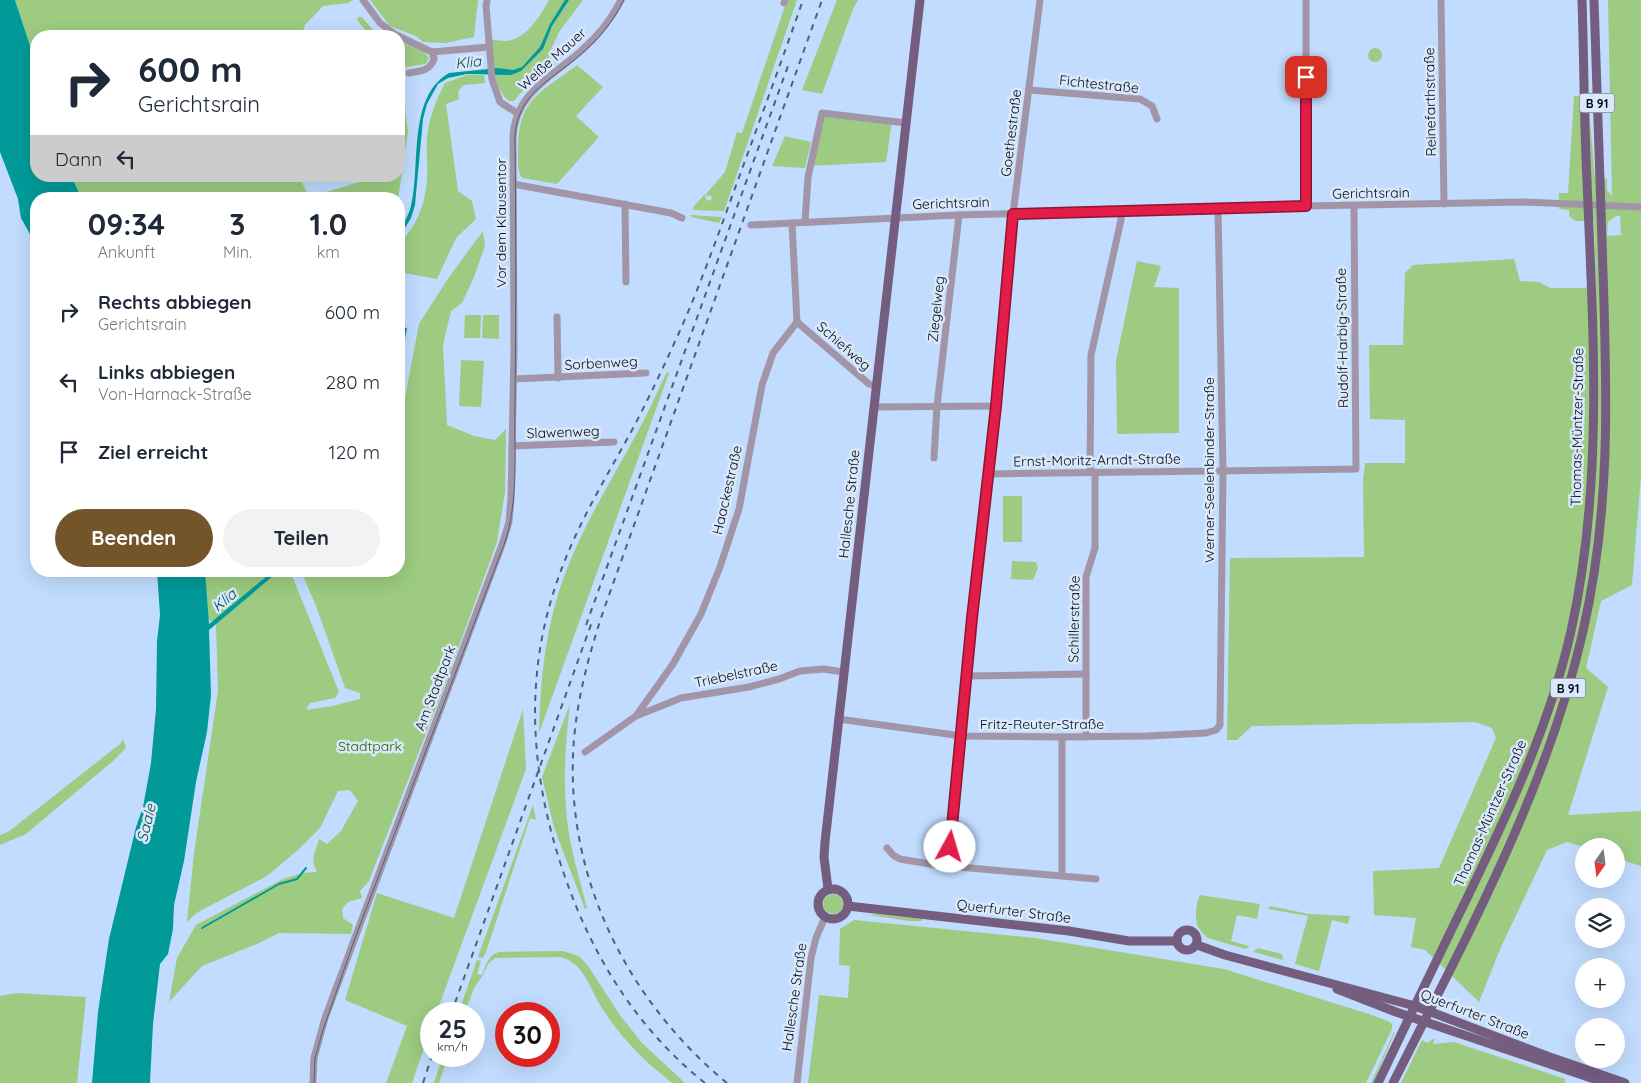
<!DOCTYPE html>
<html lang="de">
<meta charset="utf-8">
<style>
body{margin:0;font-family:Quicksand,sans-serif;background:#f2f2f3;color:#1f2937;height:100vh;display:flex;flex-direction:column;font-size:19px;white-space:nowrap}
*{box-sizing:border-box;margin:0}
p{font-size:16px;color:#747a83}
.icon{flex:none;width:28px;height:28px;fill:none;stroke:currentColor;stroke-width:2;stroke-linecap:round;stroke-linejoin:round}
.map{position:relative;flex:1;overflow:hidden}
.side{position:absolute;left:30px;top:192px;width:375px;height:385px;display:flex;flex-direction:column;background:#fff;border-radius:20px;box-shadow:0 5px 20px #0002}
.side>*{flex:none}
.banner{position:absolute;left:30px;top:30px;width:375px;height:152px;border-radius:20px;box-shadow:0 5px 20px #0002;background:#fff;color:#1f2937;overflow:hidden}
.needle{width:32px;rotate:194deg}
.tools{position:absolute;left:1575px;top:838px;display:grid;gap:10px}
.tools a{display:grid;place-items:center;width:50px;height:50px;border-radius:50%;background:#fff;box-shadow:0 5px 20px #0002;font-size:25px}
.speed{position:absolute;left:420px;top:1002px;display:flex;gap:10px;font-size:25px;font-weight:700;text-align:center}
.speed>*{display:grid;place-content:center;width:65px;height:65px;border-radius:50%;background:#fff;box-shadow:0 5px 20px #0002;line-height:1}
.speed small{font-size:12px;font-weight:400}
.speed .limit{border:8px solid #d22;background:#fff;color:#111}
.pin{position:absolute;display:grid;place-items:center;width:42px;height:42px;color:#fff;margin:-21px;border-radius:10px;box-shadow:0 2px 8px #0006}
.me{position:absolute;width:55px;margin:-28px;rotate:6deg;stroke-linejoin:round;filter:drop-shadow(0 0 4px #0008)}
.turn{display:flex;align-items:center;gap:18px;height:105px;padding:0 25px;font-size:22px}
.turn .icon{width:65px;height:65px;stroke-width:2.5}
.turn b{display:block;font-size:35px;line-height:42px}
.then{display:flex;align-items:center;height:48px;padding:0 25px;background:#0003;gap:10px;font-size:19px}
.eta{display:flex;justify-content:space-evenly;align-items:center;height:85px;text-align:center}
.eta b{font-size:30px;font-weight:700;line-height:35px}
.cta{display:flex;gap:10px;margin-top:auto;padding:10px 25px}
.cta a{flex:1;height:58px;border-radius:30px;background:#735529;color:#fff;font-size:20px;font-weight:700;line-height:58px;text-align:center}
.cta a+a{background:#f2f2f3;color:#1f2937}
ul{padding:0;list-style:none}
li{display:flex;align-items:center;gap:15px;height:70px;padding:0 25px}
li div{flex:1}
li b{display:block;font-size:19px}
li em{font-style:normal}
.map>svg:first-child{display:block}
</style>
<div class="map">
<svg width="1641" height="1083" viewBox="0 0 1641 1083">
<rect width="100%" height="100%" fill="#c1dcfe"/>
<!-- green -->
<g fill="#9ccb81" fill-rule="evenodd">
<path d="M15,0H353L348,3L323,6L305,25L301,36H36V64Z"/>
<path d="M370,0H478L474,37L445,43L423,42L416,36L390,26Z"/>
<path d="M549,0H583L559,32L548,56L556,64L525,88L514,101H509C493,89 493,58 490,39C495,40 501,41 506,41C527,39 540,16 549,0Z"/>
<path d="M787,0H797L724,211L693,210L694,206L705,194L706,199L710,201L712,198L710,195L708,197L706,194L725,172L737,132L742,133Z"/>
<path d="M837,0H858L853,9L822,94L802,90Z"/>
<path d="M1608,0H1641V476L1632,585L1601,601L1586,668L1608,687L1568,815L1641,811V866L1616,858V846L1584,847L1567,842L1547,850L1501,947L1479,1002L1425,950L1411,947L1416,918L1374,915L1373,871L1439,868L1496,738L1492,728L1475,722L1252,726L1237,740H1227L1230,558L1364,557L1363,481L1365,463H1405V420L1370,419L1369,345H1403L1405,273L1413,265L1514,259L1520,281L1539,282L1550,288H1582L1596,286L1594,221H1575L1569,216V210L1559,209V193H1568L1574,96H1588L1595,178L1607,179V190L1612,196ZM1616,216H1620L1621,235L1607,236L1608,222Z"/>
<path d="M358,17H362L378,36H370L357,20Z"/>
<path d="M399,41L424,52L429,58L426,64L399,68Z"/>
<circle cx="1375" cy="55" r="7"/>
<path d="M577,65L603,87L576,116L599,137L557,184L522,178C517,170 518,160 518,152C518,97 540,94 577,65Z"/>
<path d="M467,75H484L485,83L464,85L458,91L459,99L446,104L458,191L472,201L476,219L456,238L437,279L399,272V245C416,226 425,206 427,180C428,166 426,152 427,138C429,118 436,100 445,83Z"/>
<path d="M402,87L408,131L398,199H82L71,176H303L300,178L309,197L373,178V176H399V88Z"/>
<path d="M822,113L892,121L886,162L810,166Z"/>
<path d="M785,136L811,142L805,168L772,166Z"/>
<path d="M691,215L722,217L719,223L691,217Z"/>
<path d="M483,231L485,246L474,277L462,303L451,311L443,345L447,425L474,436L495,440L506,429L505,492L497,542L446,682L369,881L360,891L362,898L348,902L342,909L343,918L353,925L351,934L279,933L259,943L202,966L169,1002L177,958L196,925L283,879L302,873L317,872C310,857 315,854 319,839L327,844L341,831L358,801L350,790L338,791L320,828L298,850L267,876L198,912L187,922L194,853L218,691L216,624L279,571L291,573L339,692L335,698L310,703L306,710L332,706L360,699V693L345,688L316,606L301,571H399V419H401L419,324L447,280Z"/>
<path d="M1137,261L1161,266L1154,287L1179,288V433L1117,434L1116,360Z"/>
<path d="M465,315H481L480,338H464Z"/>
<path d="M483,315H499V339L482,338Z"/>
<path d="M461,360L484,361L481,407L459,406Z"/>
<path d="M667,372L669,373L539,733C540,693 543,652 553,613C570,543 611,483 644,420C652,404 659,388 667,372Z"/>
<rect x="1003" y="496" width="19" height="46"/>
<path d="M1012,561L1036,562L1038,568L1033,580L1011,579Z"/>
<path d="M205,571H273L213,621L208,620Z"/>
<path d="M570,704C565,747 562,790 569,834C573,859 581,883 587,908L585,909L554,827L542,777Z"/>
<path d="M523,709L526,769L436,1014H431V1028L412,1083H386L407,1026L345,1000L377,893L454,918Z"/>
<path d="M123,739L126,748L113,761L26,834L0,845V835L8,832L120,744Z"/>
<path d="M533,805L536,820L530,818L486,952L483,958L478,957Z"/>
<circle cx="833" cy="904" r="10"/>
<path d="M1200,895L1260,904L1257,919L1237,915L1231,941L1249,946L1248,948L1245,949L1208,938C1204,935 1199,930 1197,924C1195,917 1196,901 1200,895Z"/>
<path d="M1270,906L1309,914L1350,916L1348,924L1332,920L1319,971L1295,964L1308,916L1268,909Z"/>
<path d="M875,914L923,919L922,921H909L870,915Z"/>
<path d="M854,920L1035,938L1224,969L1369,1014L1388,1021L1392,1024V1029L1366,1083H808L819,995L848,998L850,966L839,965L840,929Z"/>
<path d="M1258,948L1282,954L1283,960L1253,952Z"/>
<path d="M563,951L579,956L588,966L620,1015L642,1043L685,1083C681,1083 676,1083 673,1083C670,1082 666,1078 664,1076C639,1057 617,1032 600,1005C589,986 583,962 560,957L495,958L488,964L483,975L474,988L464,1014H458L477,960L481,961L477,974L482,975C486,965 488,955 499,952Z"/>
<path d="M17,993L86,997L77,1083H0V996Z"/>
<path d="M1394,1032H1395L1373,1083H1371Z"/>
<path d="M1435,1038L1433,1044L1454,1042L1565,1079V1083H1401L1422,1040L1427,1043Z"/>
<path d="M443,1056H448L439,1083H434Z"/>
</g>
<!-- water -->
<g fill="#019a99">
<path d="M0,0H15L36,64V176H71L82,199H36V245L21,218L18,199L0,152Z"/>
<path d="M565,0H569L552,26L543,49L521,71L511,75L467,74L448,78L438,84L427,104L423,119L415,205L411,218L399,238C399,229 409,216 411,206C421,166 407,97 449,73L498,68L513,70L522,67L540,47L550,24Z"/>
<path d="M399,326L407,328L402,356L399,355Z"/>
<path d="M157,571H205L209,624L273,571H279L209,630L211,695L207,732L196,782L184,861L174,905L173,929L168,954L160,964L153,1024L150,1083H92L98,1012L109,939L136,827L143,807L151,763L156,709L157,641L160,615Z"/>
</g>
<g fill="none" stroke-linecap="round" stroke-linejoin="round">
<!-- stream -->
<path stroke="#019a99" stroke-width="2" d="M202,928L279,884L297,879L306,868"/>
<!-- minor -->
<g stroke="#a295a8" stroke-width="7">
<path d="M363,0L380,23L396,35L432,52L488,47"/>
<path d="M487,0L486,5L492,79L500,102L517,113"/>
<path d="M1306,0V206"/>
<path d="M1441,0L1444,204"/>
<path d="M784,3L785,0"/>
<path d="M409,73C420,71 430,71 434,59L432,52"/>
<path d="M1029,90L1140,99L1152,106L1157,119"/>
<path d="M513,184L671,213L682,218"/>
<path d="M625,204L626,282"/>
<path d="M805,222L808,177L822,113L906,123"/>
<path d="M751,225L959,215L1306,206L1523,202L1641,207"/>
<path d="M557,317L558,378"/>
<path d="M797,322L869,384L876,386"/>
<path d="M514,379L646,373"/>
<path d="M874,407L996,406"/>
<path d="M512,446L614,442"/>
<path d="M934,458L937,406L959,215"/>
<path d="M1090,472L1091,355L1121,220V211"/>
<path d="M988,474L1356,469L1354,206"/>
<path d="M967,676L1086,674"/>
<path d="M636,716L681,698L749,687L779,679L800,671L824,669L843,672"/>
<path d="M838,719L962,736L1062,737L1147,736L1206,733L1216,730L1220,725V719L1223,471L1218,209"/>
<path d="M1086,737V577L1095,548V472"/>
<path d="M585,752L636,716L673,664L701,614L720,567L739,509L762,385L773,353L797,322L792,223"/>
<path d="M887,848L893,855L900,859L936,865L1096,879"/>
<path d="M947,866L962,736L972,618L996,406L1013,214L1040,0"/>
<path d="M1062,876V737"/>
<path d="M313,1083L314,1058L325,1018L503,542L509,522L511,498L514,350L513,137C515,92 554,76 583,49C599,35 612,18 621,0"/>
<path d="M797,1083L811,958L816,938L825,917"/>
</g>
<!-- major -->
<g stroke="#745d7f" stroke-width="9">
<circle cx="833" cy="904" r="15"/>
<path d="M828,889L824,857L825,842L920,0"/>
<path d="M848,906L1069,931L1129,941H1177"/>
<circle cx="1187" cy="940" r="10"/>
<path d="M1197,945L1225,955L1415,1006L1547,1056L1625,1083"/>
<path d="M1337,989L1396,1012L1606,1083"/>
<path d="M1378,1083C1408,1020 1438,957 1469,894C1510,809 1550,724 1571,631C1604,483 1593,331 1587,181C1584,121 1584,60 1582,0"/>
<path d="M1393,1083C1466,937 1547,791 1583,631C1611,510 1607,394 1603,271C1600,181 1597,90 1594,0"/>
</g>
<!-- tram -->
<path stroke="#506077" stroke-width="1" d="M314,1083L315,1058L323,1030L354,941L505,542C519,499 514,451 515,406C516,317 516,227 515,137C517,94 550,81 579,56C597,41 613,22 624,0"/>
<!-- rail -->
<g stroke="#506077" stroke-width="2" stroke-dasharray="6 6" stroke-linecap="butt">
<path d="M586,625L788,66"/>
<path d="M451,1014L593,619"/>
<path d="M423,1083L432,1056"/>
<path d="M705,1083C637,1029 592,956 564,874C530,775 523,675 559,576C577,525 605,479 631,432C648,400 663,368 678,335C701,284 719,232 738,180C760,120 782,60 803,0"/>
<path d="M727,1083C625,999 563,872 574,739C578,694 590,651 604,609L822,0"/>
</g>
</g>
<g fill="none" stroke-linecap="round" stroke-linejoin="round">
<!-- route casing -->
<g stroke="#92132f" stroke-width="12">
<path id="route" d="M950,847L972,618L996,406L1013,214L1306,206V77"/>
</g>
<!-- route -->
<use href="#route" stroke="#e11d48" stroke-width="9"/>
</g>
<g text-anchor="middle" dominant-baseline="central" stroke-width="5" stroke-linejoin="round" paint-order="stroke">
<!-- shield labels -->
<g fill="#dae8f9" stroke="#444e5e" stroke-width="1">
<rect x="1579.5" y="93.5" width="35" height="19" rx="4"/>
<rect x="1550.5" y="678.5" width="35" height="19" rx="4"/>
</g>
<g font-size="12" font-weight="bold" fill="#030c1b">
<text x="1597" y="103">B 91</text>
<text x="1568" y="688">B 91</text>
</g>
<!-- street labels -->
<g font-size="14" fill="#030c1b" stroke="#dae8f9">
<text transform="translate(552 59) rotate(-42)">Weiße Mauer</text>
<text transform="translate(1099 84) rotate(6)">Fichtestraße</text>
<text transform="translate(1430 102) rotate(-91)">Reinefarthstraße</text>
<text transform="translate(1011 133) rotate(-83)">Goethestraße</text>
<text transform="translate(1371 193) rotate(-1)">Gerichtsrain</text>
<text transform="translate(951 203) rotate(-2)">Gerichtsrain</text>
<text transform="translate(501 223) rotate(-90)">Vor dem Klausentor</text>
<text transform="translate(936 309) rotate(-84)">Ziegelweg</text>
<text transform="translate(1342 338) rotate(-91)">Rudolf-Harbig-Straße</text>
<text transform="translate(844 346) rotate(41)">Schiefweg</text>
<text transform="translate(601 363) rotate(-3)">Sorbenweg</text>
<text transform="translate(1577 427) rotate(-89)">Thomas-Müntzer-Straße</text>
<text transform="translate(563 432) rotate(-2)">Slawenweg</text>
<text transform="translate(1097 460) rotate(-1)">Ernst-Moritz-Arndt-Straße</text>
<text transform="translate(1209 470) rotate(-90)">Werner-Seelenbinder-Straße</text>
<text transform="translate(727 490) rotate(-77)">Haackestraße</text>
<text transform="translate(849 504) rotate(-84)">Hallesche Straße</text>
<text transform="translate(1074 619) rotate(-89)">Schillerstraße</text>
<text transform="translate(736 674) rotate(-12)">Triebelstraße</text>
<text transform="translate(435 688) rotate(-69)">Am Stadtpark</text>
<text x="1042" y="724">Fritz-Reuter-Straße</text>
<text transform="translate(1490 813) rotate(-66)">Thomas-Müntzer-Straße</text>
<text transform="translate(1014 911) rotate(7)">Querfurter Straße</text>
<text transform="translate(794 997) rotate(-82)">Hallesche Straße</text>
<text transform="translate(1475 1014) rotate(21)">Querfurter Straße</text>
</g>
<!-- park labels -->
<g font-size="14" fill="#316200" stroke="#dae8f9">
<text x="370" y="746">Stadtpark</text>
</g>
<!-- water labels -->
<g font-size="15" font-style="italic" fill="#075151" stroke="#dae8f9">
<text transform="translate(468 62) rotate(-6)">Klia</text>
<text transform="translate(224 600) rotate(-40)">Klia</text>
<text transform="translate(146 823) rotate(-76)">Saale</text>
</g>
</g>
</svg>
<div class="tools">
<a><svg class="needle" viewBox="-14 -14 28 28"><path d="M0-13l5 13h-10z" fill="#e53935"/><path d="M0 13l5-13h-10z" fill="#747a83"/></svg></a>
<a><svg class="icon" aria-label="layers" viewBox="0 0 24 24"><path d="M12 4l9 5-9 5-9-5zM3 14l9 5 9-5"/></svg></a>
<a>+</a>
<a>−</a>
</div>
<div class="speed"><div>25<small>km/h</small></div><div class="limit">30</div></div>
<div class="pin" style="left:1306px;top:77px;background:#d93025"><svg class="icon" aria-label="arrive" viewBox="0 0 24 24"><path d="M6 21V4h12l-3 4 3 4H6"/></svg></div>
<svg class="me" style="left:950px;top:847px" viewBox="-20 -20 40 40"><circle r="19" fill="#fff"/><path d="M0-13L10 11 0 6-10 11z" fill="#e11d48"/></svg>
<div class="banner">
<div class="turn"><svg class="icon" aria-label="right" viewBox="0 0 24 24"><path d="M7 20v-9h11M14 6l5 5-5 5"/></svg><div><b>600 m</b>Gerichtsrain</div></div>
<div class="then">Dann<svg class="icon" aria-label="left" viewBox="0 0 24 24"><path d="M17 20v-9H6M10 6l-5 5 5 5"/></svg></div>
</div>
<section class="side">
<div class="eta">
<div><b>09:34</b><p>Ankunft</p></div>
<div><b>3</b><p>Min.</p></div>
<div><b>1.0</b><p>km</p></div>
</div>
<ul>
<li><svg class="icon" aria-label="right" viewBox="0 0 24 24"><path d="M7 20v-9h11M14 6l5 5-5 5"/></svg><div><b>Rechts abbiegen</b><p>Gerichtsrain</p></div><em>600 m</em></li>
<li><svg class="icon" aria-label="left" viewBox="0 0 24 24"><path d="M17 20v-9H6M10 6l-5 5 5 5"/></svg><div><b>Links abbiegen</b><p>Von-Harnack-Straße</p></div><em>280 m</em></li>
<li><svg class="icon" aria-label="arrive" viewBox="0 0 24 24"><path d="M6 21V4h12l-3 4 3 4H6"/></svg><div><b>Ziel erreicht</b></div><em>120 m</em></li>
</ul>
<div class="cta"><a>Beenden</a><a>Teilen</a></div>
</section>
</div>
